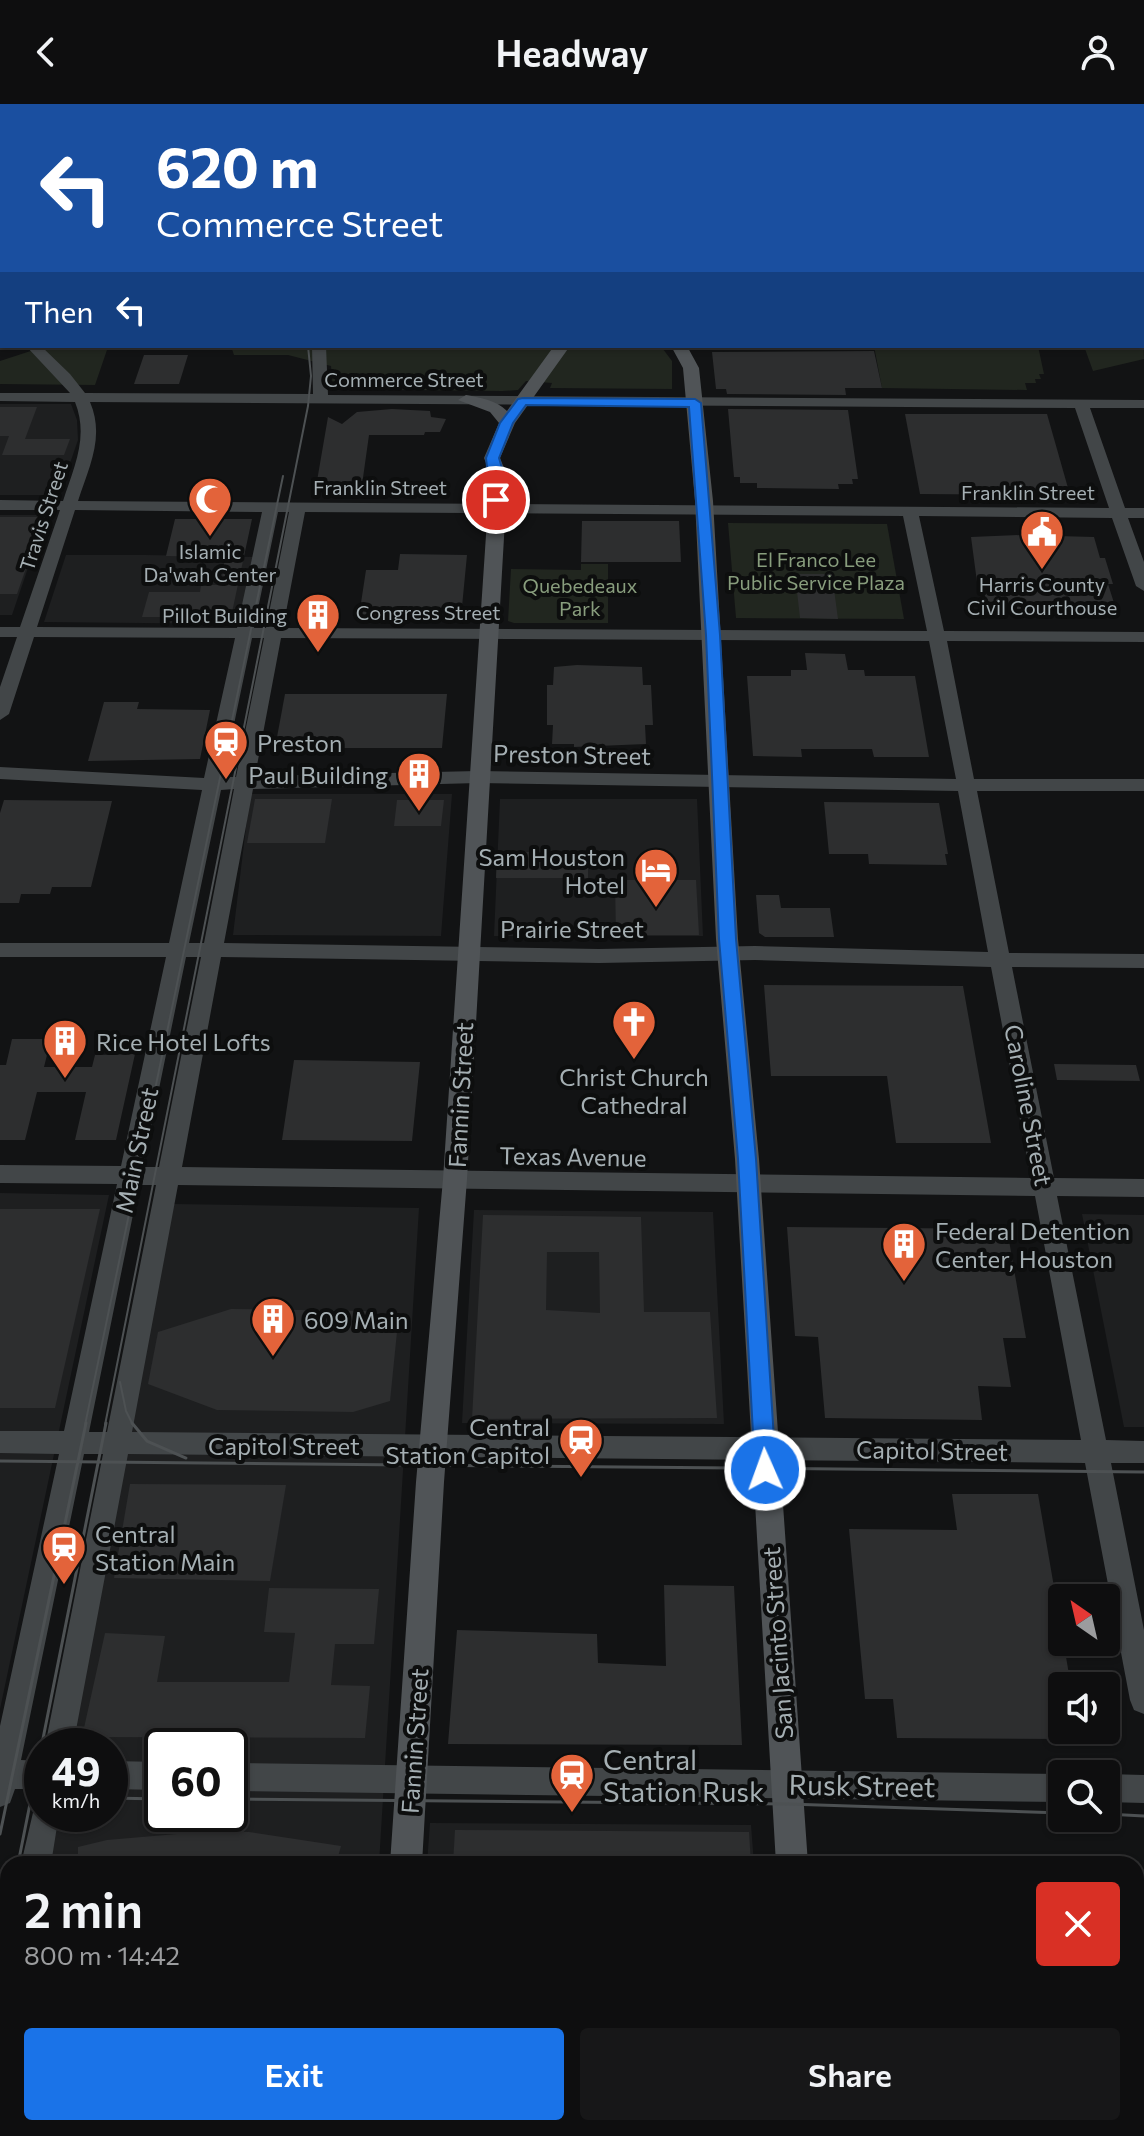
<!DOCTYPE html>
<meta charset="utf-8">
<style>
body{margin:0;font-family:Commissioner,sans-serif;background:#171718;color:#f1f3f6;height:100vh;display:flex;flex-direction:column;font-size:30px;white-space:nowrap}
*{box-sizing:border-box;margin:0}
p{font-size:26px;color:#9b9c9e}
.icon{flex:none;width:44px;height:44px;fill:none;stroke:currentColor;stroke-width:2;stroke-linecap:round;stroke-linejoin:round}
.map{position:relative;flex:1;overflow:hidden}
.details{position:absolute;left:0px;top:1752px;width:1144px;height:280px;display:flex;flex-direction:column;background:#0e0e0f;border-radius:24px 24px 0 0;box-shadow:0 2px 6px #0004,0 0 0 2px #2e2e2f}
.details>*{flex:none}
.banner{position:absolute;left:0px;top:0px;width:1144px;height:244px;box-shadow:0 2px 6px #0004,0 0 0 2px #2e2e2f;background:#1a4fa0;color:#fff;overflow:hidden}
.needle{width:52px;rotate:326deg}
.fabs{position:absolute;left:1048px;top:1480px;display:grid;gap:16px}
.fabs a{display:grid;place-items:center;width:72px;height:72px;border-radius:8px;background:#0e0e0f;box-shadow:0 2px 6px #0004,0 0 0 2px #2e2e2f;font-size:40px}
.speed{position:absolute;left:24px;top:1624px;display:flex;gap:16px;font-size:40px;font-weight:700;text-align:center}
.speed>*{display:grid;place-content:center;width:104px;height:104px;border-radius:50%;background:#0e0e0f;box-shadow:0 2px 6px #0004,0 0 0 2px #2e2e2f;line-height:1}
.speed small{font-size:20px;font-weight:400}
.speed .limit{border:4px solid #111;border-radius:12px;background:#fff;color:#111}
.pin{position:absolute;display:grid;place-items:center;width:68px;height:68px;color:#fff;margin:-34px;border:4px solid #fff;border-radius:50%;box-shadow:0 2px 8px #0007}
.me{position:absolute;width:88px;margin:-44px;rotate:358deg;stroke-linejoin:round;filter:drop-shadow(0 0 6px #0008)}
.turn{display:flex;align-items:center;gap:28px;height:168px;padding:0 24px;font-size:36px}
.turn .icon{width:104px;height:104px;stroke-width:2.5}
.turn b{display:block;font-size:56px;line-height:68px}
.then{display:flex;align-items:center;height:76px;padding:0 24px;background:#0003;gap:16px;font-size:30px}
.round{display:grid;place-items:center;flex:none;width:84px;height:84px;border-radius:8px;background:#171718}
.overview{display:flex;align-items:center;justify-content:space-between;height:136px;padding:0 24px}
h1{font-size:48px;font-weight:600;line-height:60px}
.cta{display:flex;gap:16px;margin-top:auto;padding:16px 24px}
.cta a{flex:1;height:92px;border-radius:8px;background:#1a73e8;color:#fff;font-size:32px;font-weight:600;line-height:92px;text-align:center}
.cta a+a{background:#171718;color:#f1f3f6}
header{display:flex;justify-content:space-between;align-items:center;height:104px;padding:0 24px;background:#0e0e0f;font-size:36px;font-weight:600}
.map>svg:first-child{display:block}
</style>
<header><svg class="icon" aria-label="back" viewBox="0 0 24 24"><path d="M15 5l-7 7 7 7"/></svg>Headway<svg class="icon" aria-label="person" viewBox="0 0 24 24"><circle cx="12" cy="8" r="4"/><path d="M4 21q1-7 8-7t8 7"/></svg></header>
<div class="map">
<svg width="1144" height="2032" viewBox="0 0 1144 2032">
<rect width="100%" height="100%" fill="#121314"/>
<!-- built -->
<g fill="#1e1f20" fill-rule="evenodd">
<path d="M0,300H71L77,316L78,336L59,391H0Z"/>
<path d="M0,411H46L12,511H0Z"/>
<path d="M66,451H146L255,453L240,520L44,518Z"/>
<path d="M250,690H452L441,832L233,831Z"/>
<path d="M500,695H697L703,832H494Z"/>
<path d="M0,1089L109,1091L0,1605Z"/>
<path d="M173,1100L419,1104L379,1760H47L57,1710H110V1642H70ZM162,1642H230V1710H162Z"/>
<path d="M474,1106L713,1108L724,1320L462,1319Z"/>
<path d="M1082,1110L1144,1111V1323H1124Z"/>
<path d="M430,1719L751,1721L754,1760H427Z"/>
<path d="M8,1960V2024H361V2032H0V2000Z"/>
<path d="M409,2024H771L772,2032H409Z"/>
</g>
<!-- green -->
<g fill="#21261f">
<path d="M1142,207L1144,255L1093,267L1084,242H1142Z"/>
<path d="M46,242H148L108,243L95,281L0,280V257Z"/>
<path d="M231,242L663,245L672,257V285L550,284L552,279L526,277L518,286L502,287L333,285L331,262L288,251H234Z"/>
<path d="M874,242H1038L1044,270H1039L1041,275H1035L1036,279H1025L1027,286L882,284Z"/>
<path d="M728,419L887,420L904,515L736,514Z"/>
<path d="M581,460H608V519H514L508,517L511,465L581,466Z"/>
</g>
<!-- building -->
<g fill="#2d2e2f" fill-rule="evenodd">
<path d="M874,247L882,284H845L846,291L727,290L726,285H716L712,248Z"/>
<path d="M144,251H188L179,280H134Z"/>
<path d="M0,303H37L25,335H70L64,351H2L9,332H0Z"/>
<path d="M392,305L430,307L431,313L446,315L440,328H425L424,331H369L361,388H322L324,377H317L328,313L342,320L357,308Z"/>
<path d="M728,305L848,306L858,375H852L853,380H838L839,385L757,384V379H740V373H734Z"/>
<path d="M905,310H1047L1070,391L920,390Z"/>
<path d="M0,413H44L17,490H0Z"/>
<path d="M175,415H252L231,513H142L149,488H200L201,481H221L225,453L166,452Z"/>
<path d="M582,417H679L681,458H581Z"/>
<path d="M1020,431L1094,433L1100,454H1105L1113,480H1108L1115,502L1015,505L1014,502H987L982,478H977L971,433Z"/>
<path d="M400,450L467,451L461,513L359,512L366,466H398Z"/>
<path d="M795,470H832L838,515L800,514Z"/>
<path d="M805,549L845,550L848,566H864L865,572H915L929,653H874L872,645H801L802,653L753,652L747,572H791V566H807Z"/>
<path d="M577,561L642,563L643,581H651L653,621H645L646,640L574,643V640H552L553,621H547V581H553L554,563Z"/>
<path d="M285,590H447L442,644H275Z"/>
<path d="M104,598H139L137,605L210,606L200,655L88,657Z"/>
<path d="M255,695H332L325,739H247Z"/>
<path d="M4,696L112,697L91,783H52L50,790H21L19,799H0V709Z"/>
<path d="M397,696H444L441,722H394Z"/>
<path d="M824,698L939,699L948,750H945L947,761L869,760L868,750H829Z"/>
<path d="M497,748H588V774H496Z"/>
<path d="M615,776H696L699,831H616Z"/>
<path d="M756,791H779L781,804H830L834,833H765L759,829Z"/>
<path d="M764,881L963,882L991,1039H896L887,972H771Z"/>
<path d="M12,935H51L44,963H92L95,951L135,950L116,1036H75L86,988H37L25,1036H0V961H6Z"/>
<path d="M294,956L420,958L412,1037L282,1036Z"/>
<path d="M1054,960L1136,961L1140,977L1057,976Z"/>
<path d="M0,1105H100L55,1304H0Z"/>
<path d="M483,1111L641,1113L644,1208H710L717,1314L472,1315ZM547,1148H599L600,1209L546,1206Z"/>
<path d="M787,1123L1007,1125L1026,1234H1003L1011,1283L978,1282L982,1316L825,1314L818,1233L795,1232Z"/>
<path d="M231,1205L365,1207L398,1218L390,1297L353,1308L217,1306L148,1280L158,1228Z"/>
<path d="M130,1380L286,1381L270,1477L114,1474Z"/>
<path d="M952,1390H1038L1071,1582H1062V1635L897,1634L893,1595H865L849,1425L957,1426Z"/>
<path d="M664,1481L734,1482L742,1641L448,1640L457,1526L597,1530L598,1559L666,1562Z"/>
<path d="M269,1484L379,1485L374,1540H335L331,1581L370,1582L365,1634L82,1633L105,1529L165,1532L157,1578H289L295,1529L264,1528Z"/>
<path d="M455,1726L749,1728L751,1760H453Z"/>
<path d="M212,1727L249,1728L341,1742L336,1760H78V1743L107,1736Z"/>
</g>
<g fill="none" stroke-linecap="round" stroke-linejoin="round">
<!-- street -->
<g fill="#333638" fill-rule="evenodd">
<path d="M211,0H219L220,2H212Z"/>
<path d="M2,78V84L0,85V79Z"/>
</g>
<!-- secondary -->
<g fill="#424648" fill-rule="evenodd">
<path d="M192,0H204L205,2H193Z"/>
<rect x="0" y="208" width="2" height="10"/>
<path d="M26,242H41L70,270L85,289L313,290L312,242H326L328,291L1144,296V304H1090L1125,404H1144V414H1128L1144,458V487L1136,482L1112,414L919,412L944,527L1144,528V538L947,537L974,675H1144V687H977L1009,849L1144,850V864L1012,863L1054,1074L1144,1075V1093L1057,1092L1106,1336L1144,1337V1359H1111L1144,1526V1610L1134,1606L1130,1596L1085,1359L128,1350L73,1642H45L103,1350H84L21,1656L42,1657V1685H15L10,1699L0,1703V1622L59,1350L0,1349V1327H64L117,1080L0,1079V1061L121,1062L166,853H0V839H169L202,686L0,675V663L204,674L235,534L34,533L9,610L0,616V583L17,533H0V523H20L60,406H0V396L63,397C74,363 89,333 75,298L0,297V289H70ZM90,298L1075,304L1109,404L78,397C89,363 105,333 90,298ZM75,406L262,408L237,524L37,523ZM278,408H289L266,524H254ZM305,408L903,412L927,527L283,524ZM252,534H264L236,673H223ZM281,534L929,537L956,675L478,667L255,672ZM478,679L958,687L988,848L755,842L599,845L224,839L253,685ZM234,685L204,839H189L221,686ZM186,853H201L159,1063H143ZM221,853L599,859L755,856L991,863L1031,1074L182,1063ZM139,1081H156L107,1328H89ZM178,1081L1035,1092L1081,1336L132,1328Z"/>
<path d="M110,1657L162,1658V1686L110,1685Z"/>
<path d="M230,1659L1062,1670V1698L230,1687Z"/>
<path d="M1106,1670L1144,1671V1699L1106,1698Z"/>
<path d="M42,1697V1710H59L51,1760H21L35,1700Z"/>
<path d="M8,1888V1957L0,1961V1891Z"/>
</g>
<!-- primary -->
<g fill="#505457" fill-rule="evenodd">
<path d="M484,0H496L497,2H485Z"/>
<path d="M554,242H570L515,319L500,354L504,364L505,416L467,1075L444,1378L422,1760H390L416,1378L443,1075L487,416L488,364L484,354L499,319L490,308L458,296L466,291C481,294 496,296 507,307Z"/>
<path d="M671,242H687L699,264L713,397L738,835L759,1055L808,1760H776L735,1055L716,835L695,397L683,264Z"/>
<rect x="369" y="2024" width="36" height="8"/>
<path d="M791,2024H827L828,2032H792Z"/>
</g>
<!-- highway -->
<g fill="#606669" fill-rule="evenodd">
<path d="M96,0H115L94,2Z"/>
<path d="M141,0H159L139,2Z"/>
<rect x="0" y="29" width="2" height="10"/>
<rect x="0" y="50" width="2" height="10"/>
</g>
<!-- tram-far1 -->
<g stroke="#4d5153" stroke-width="2">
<path d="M120,1278L126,1307L133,1321"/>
<path d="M85,1321L283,372"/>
<path d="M105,1321L308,302L311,272L308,242"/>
</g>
<!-- tram -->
<g stroke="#4d5153" stroke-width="3">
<path d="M132,1319L147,1337L186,1354"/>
<path d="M0,1357L1144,1368"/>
<path d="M110,1694L162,1695"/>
<path d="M230,1695L788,1700L1062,1709"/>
<path d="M1106,1710L1144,1712"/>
<path d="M0,1730L86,1319"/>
<path d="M18,1760L106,1319"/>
<path d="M0,1851L8,1811"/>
</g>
<!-- rail -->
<path stroke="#4d5153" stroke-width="4" stroke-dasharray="6 5" stroke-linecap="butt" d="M665,2L669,0"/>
</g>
<!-- route -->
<path fill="#1a73e8" stroke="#114b97" stroke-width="2" d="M523,294L695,295L701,299L720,531L736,835L756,1055L776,1366L773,1373L765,1376L758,1373L755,1366L738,1055L719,835L706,531L689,303L526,301L513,319L499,354L502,364V396L491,399L486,354L500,319L518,295Z"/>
<!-- icons -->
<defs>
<g id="mosque-pin" transform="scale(2.3)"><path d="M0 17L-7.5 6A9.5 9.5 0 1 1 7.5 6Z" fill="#e3633a" stroke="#0d0e0e"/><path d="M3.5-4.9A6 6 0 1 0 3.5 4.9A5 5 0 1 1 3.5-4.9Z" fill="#fff"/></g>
<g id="civic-pin" transform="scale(2.3)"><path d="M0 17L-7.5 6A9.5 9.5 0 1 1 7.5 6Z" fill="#e3633a" stroke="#0d0e0e"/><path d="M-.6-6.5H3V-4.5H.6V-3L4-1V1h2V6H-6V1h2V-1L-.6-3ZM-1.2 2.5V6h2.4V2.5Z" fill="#fff"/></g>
<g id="building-pin" transform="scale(2.3)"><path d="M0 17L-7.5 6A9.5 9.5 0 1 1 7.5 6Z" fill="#e3633a" stroke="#0d0e0e"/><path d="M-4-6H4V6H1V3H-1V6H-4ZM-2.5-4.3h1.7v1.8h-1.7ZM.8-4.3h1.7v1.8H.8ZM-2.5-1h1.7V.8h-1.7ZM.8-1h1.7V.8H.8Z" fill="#fff"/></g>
<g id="station-pin" transform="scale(2.3)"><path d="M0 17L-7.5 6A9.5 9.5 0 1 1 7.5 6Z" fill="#e3633a" stroke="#0d0e0e"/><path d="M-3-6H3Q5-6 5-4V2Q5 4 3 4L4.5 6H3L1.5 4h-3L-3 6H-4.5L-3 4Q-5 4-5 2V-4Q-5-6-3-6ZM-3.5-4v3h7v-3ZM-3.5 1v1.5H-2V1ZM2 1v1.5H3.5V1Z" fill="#fff"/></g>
<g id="hotel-pin" transform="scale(2.3)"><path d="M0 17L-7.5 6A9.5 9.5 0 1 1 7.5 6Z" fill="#e3633a" stroke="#0d0e0e"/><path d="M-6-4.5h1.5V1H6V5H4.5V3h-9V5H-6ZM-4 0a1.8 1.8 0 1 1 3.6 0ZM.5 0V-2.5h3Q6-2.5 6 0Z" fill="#fff"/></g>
<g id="church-pin" transform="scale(2.3)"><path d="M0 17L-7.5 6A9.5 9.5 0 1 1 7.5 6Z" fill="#e3633a" stroke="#0d0e0e"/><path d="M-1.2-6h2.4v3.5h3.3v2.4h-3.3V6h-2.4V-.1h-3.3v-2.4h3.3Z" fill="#fff"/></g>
</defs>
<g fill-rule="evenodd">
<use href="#mosque-pin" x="210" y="395"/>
<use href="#civic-pin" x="1042" y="428"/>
<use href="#building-pin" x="318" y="511"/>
<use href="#station-pin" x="226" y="638"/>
<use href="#building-pin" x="419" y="670"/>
<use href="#hotel-pin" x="656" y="766"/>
<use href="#church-pin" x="634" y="918"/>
<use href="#building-pin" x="65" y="937"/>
<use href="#building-pin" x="904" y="1140"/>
<use href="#building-pin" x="273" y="1215"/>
<use href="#station-pin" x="581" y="1336"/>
<use href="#station-pin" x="64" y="1443"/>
<use href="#station-pin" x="572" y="1671"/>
</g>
<g text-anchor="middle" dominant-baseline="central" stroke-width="8" stroke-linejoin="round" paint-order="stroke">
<!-- far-street labels -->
<g font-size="20" fill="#a5afb3" stroke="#0d0e0e">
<text x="404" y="275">Commerce Street</text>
<text x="380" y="383">Franklin Street</text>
<text x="1028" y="388">Franklin Street</text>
<text transform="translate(43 412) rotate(-72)">Travis Street</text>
<text x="428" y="508">Congress Street</text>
</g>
<!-- far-poi labels -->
<g font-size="20" fill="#a5afb3" stroke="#0d0e0e">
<text x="210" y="447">Islamic<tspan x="210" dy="23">Da'wah Center</tspan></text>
<text x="1042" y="480">Harris County<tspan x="1042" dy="23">Civil Courthouse</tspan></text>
<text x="287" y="511" text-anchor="end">Pillot Building</text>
</g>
<!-- far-park labels -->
<g font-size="20" fill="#889d7d" stroke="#0d0e0e">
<text x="816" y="455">El Franco Lee<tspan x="816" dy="23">Public Service Plaza</tspan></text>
<text x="580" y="481">Quebedeaux<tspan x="580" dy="23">Park</tspan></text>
</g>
<!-- poi labels -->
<g font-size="24" fill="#a5afb3" stroke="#0d0e0e" text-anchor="start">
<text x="257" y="638">Preston</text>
<text x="388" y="670" text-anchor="end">Paul Building</text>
<text x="625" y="752" text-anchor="end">Sam Houston<tspan x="625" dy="28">Hotel</tspan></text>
<text x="96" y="937">Rice Hotel Lofts</text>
<text x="634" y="972" text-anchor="middle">Christ Church<tspan x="634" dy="28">Cathedral</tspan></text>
<text x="935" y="1126">Federal Detention<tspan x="935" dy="28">Center, Houston</tspan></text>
<text x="304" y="1215">609 Main</text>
<text x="550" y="1322" text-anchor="end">Central<tspan x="550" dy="28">Station Capitol</tspan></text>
<text x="95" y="1429">Central<tspan x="95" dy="28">Station Main</tspan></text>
</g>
<!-- street labels -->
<g font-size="24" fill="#a5afb3" stroke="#0d0e0e">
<text transform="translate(572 650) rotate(1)">Preston Street</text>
<text x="572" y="824">Prairie Street</text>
<text transform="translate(460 991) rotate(-87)">Fannin Street</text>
<text transform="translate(1029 1001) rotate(79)">Caroline Street</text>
<text transform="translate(136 1046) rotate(-78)">Main Street</text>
<text transform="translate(573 1052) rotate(1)">Texas Avenue</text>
<text x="284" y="1341">Capitol Street</text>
<text transform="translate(932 1346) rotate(1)">Capitol Street</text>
<text transform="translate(777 1539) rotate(-94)">San Jacinto Street</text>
<text transform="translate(414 1637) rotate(-86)">Fannin Street</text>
</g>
<!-- near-poi labels -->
<g font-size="28" fill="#a5afb3" stroke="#0d0e0e" text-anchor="start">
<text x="603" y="1655">Central<tspan x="603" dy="32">Station Rusk</tspan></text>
</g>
<!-- near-street labels -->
<g font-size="28" fill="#a5afb3" stroke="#0d0e0e">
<text transform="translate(862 1681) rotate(1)">Rusk Street</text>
</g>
</g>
</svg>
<div class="fabs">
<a><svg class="needle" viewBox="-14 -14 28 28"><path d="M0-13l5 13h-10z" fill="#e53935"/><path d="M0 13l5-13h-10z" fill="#9b9c9e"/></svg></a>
<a><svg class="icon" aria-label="sound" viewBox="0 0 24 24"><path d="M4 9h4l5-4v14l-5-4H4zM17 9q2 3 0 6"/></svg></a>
<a><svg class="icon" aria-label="search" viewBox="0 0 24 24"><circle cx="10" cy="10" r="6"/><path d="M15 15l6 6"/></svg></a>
</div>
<div class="speed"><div>49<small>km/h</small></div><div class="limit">60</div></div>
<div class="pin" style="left:496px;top:396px;background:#d93025"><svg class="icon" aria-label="arrive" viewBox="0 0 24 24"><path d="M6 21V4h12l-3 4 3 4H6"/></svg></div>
<svg class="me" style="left:765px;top:1366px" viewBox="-20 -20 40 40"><circle r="17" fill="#1a73e8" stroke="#fff" stroke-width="3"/><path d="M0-11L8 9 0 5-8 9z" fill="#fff"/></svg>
<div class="banner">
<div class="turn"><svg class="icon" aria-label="left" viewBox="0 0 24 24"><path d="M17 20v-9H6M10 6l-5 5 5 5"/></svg><div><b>620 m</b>Commerce Street</div></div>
<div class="then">Then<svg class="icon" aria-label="left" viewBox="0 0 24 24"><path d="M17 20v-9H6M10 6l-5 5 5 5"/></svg></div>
</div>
<section class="details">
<div class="overview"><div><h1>2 min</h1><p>800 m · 14:42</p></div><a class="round" style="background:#d93025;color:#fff"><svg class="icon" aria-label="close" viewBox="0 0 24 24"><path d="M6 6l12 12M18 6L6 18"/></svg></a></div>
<div class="cta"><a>Exit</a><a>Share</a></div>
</section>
</div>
